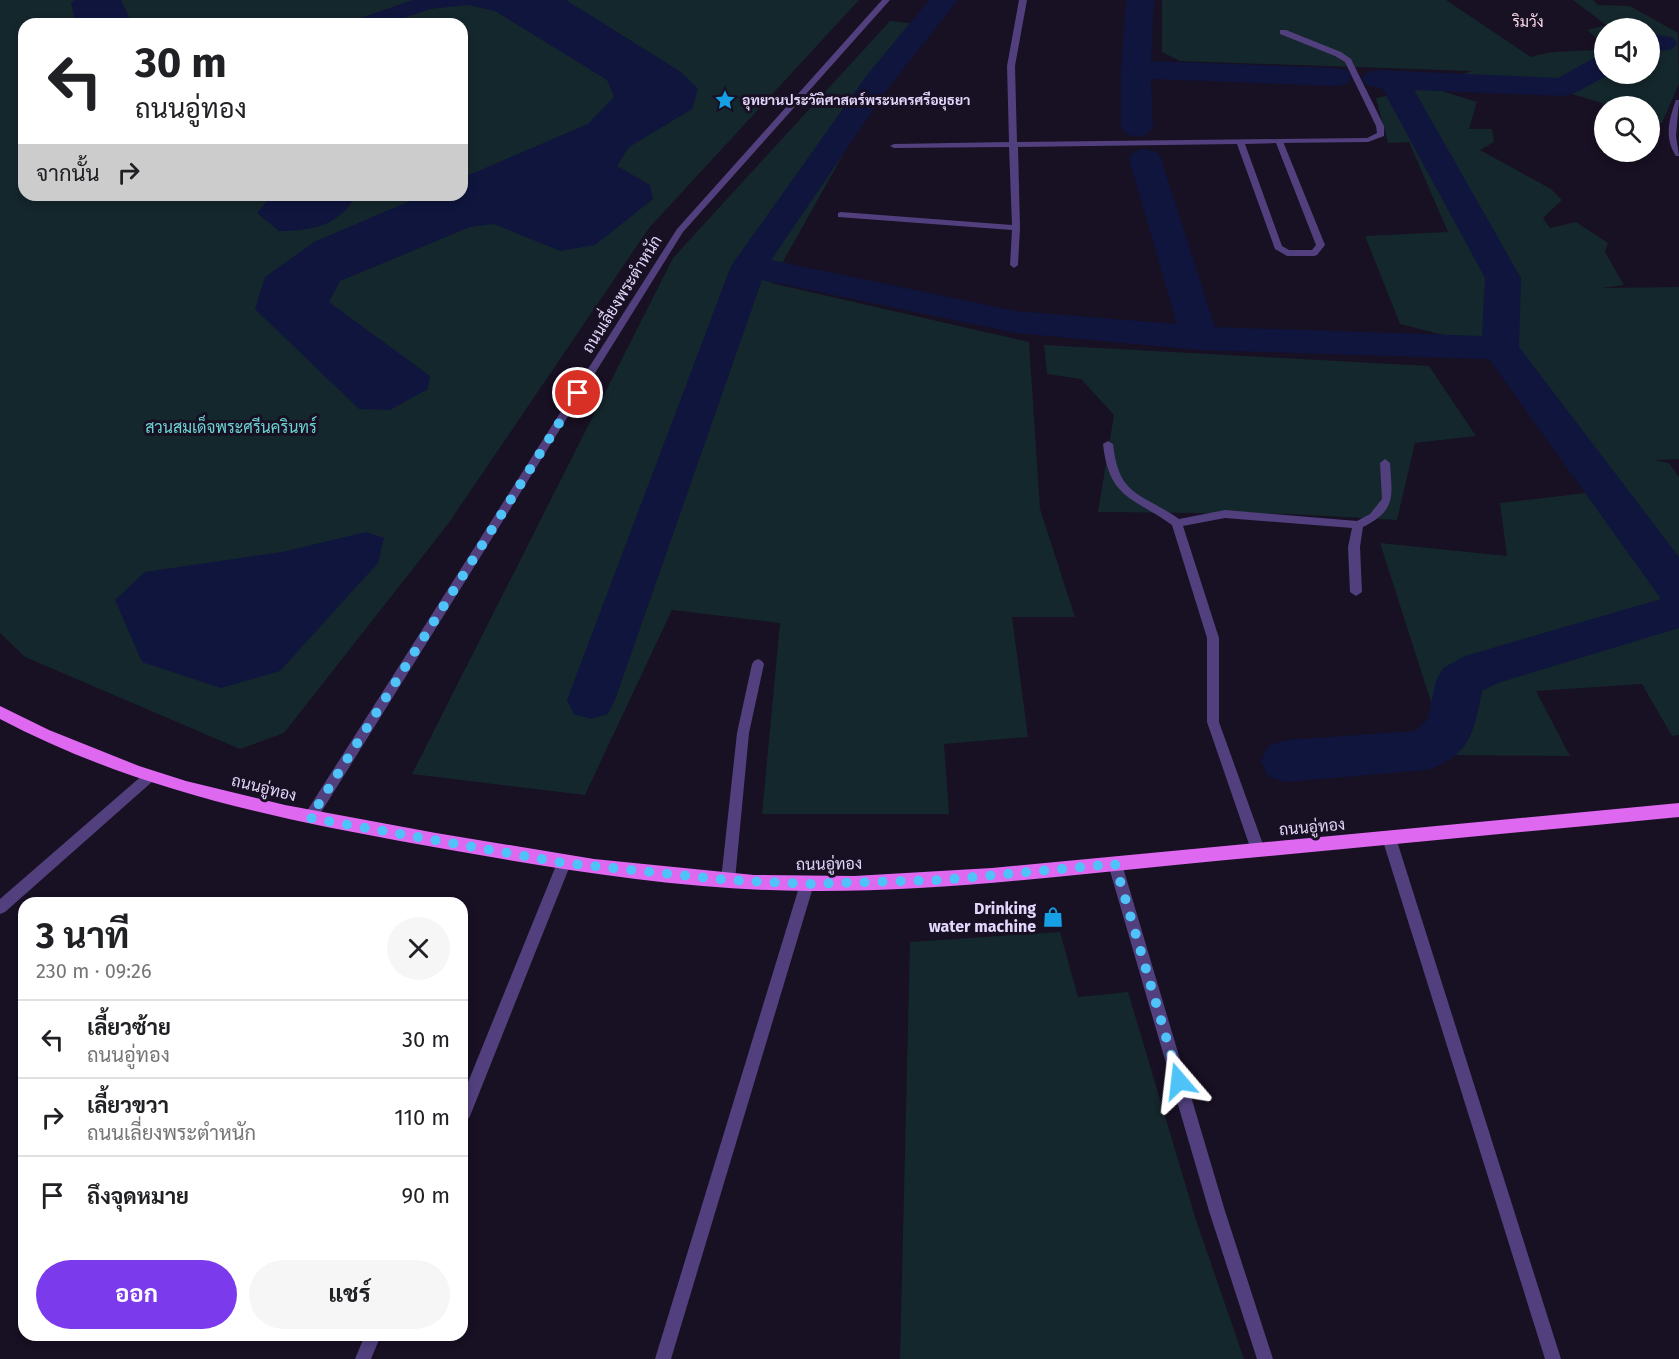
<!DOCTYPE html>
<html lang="th">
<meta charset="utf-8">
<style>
body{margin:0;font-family:"Fira Sans",Sarabun,sans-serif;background:#f6f6f6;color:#202124;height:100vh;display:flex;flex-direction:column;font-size:22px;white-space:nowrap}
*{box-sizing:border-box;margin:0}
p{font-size:20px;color:#757577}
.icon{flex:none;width:33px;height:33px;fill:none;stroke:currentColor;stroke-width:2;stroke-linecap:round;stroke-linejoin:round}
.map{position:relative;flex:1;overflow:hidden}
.drawer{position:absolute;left:18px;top:897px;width:450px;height:444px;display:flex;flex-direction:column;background:#fff;border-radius:18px;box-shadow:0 3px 9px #0003}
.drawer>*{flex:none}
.guide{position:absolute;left:18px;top:18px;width:450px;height:183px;border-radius:18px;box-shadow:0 3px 9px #0003;background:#fff;color:#202124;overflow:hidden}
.fabs{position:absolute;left:1594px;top:18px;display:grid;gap:12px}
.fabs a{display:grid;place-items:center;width:66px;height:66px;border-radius:50%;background:#fff;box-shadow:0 3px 9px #0003;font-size:30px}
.pin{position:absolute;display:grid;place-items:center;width:51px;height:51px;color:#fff;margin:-26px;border:3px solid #fff;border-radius:50%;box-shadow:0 2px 6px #0007}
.me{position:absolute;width:66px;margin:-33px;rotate:343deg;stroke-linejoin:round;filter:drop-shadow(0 0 4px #0008)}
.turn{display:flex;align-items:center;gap:21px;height:126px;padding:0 18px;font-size:27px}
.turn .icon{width:78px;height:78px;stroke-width:2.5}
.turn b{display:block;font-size:42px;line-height:51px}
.then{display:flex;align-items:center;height:57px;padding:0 18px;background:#0003;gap:12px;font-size:22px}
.round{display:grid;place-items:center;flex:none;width:63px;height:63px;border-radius:32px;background:#f6f6f6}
.overview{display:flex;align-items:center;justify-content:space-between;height:102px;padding:0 18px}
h1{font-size:36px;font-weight:700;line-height:45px}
.button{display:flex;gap:12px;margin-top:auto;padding:12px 18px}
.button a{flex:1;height:69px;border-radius:36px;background:#7c3aed;color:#fff;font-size:24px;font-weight:700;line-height:69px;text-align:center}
.button a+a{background:#f6f6f6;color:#202124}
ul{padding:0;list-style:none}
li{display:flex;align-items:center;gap:18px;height:78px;padding:0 18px;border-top:2px solid #e0e0e0}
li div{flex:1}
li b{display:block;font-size:22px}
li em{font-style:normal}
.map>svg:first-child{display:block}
</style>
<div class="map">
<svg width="1679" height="1359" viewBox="0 0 1679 1359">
<rect width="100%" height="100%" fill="#181023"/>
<!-- green -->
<g fill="#14272c" fill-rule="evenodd">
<path d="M0,0H859L649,228L448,524L284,733L240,749L25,657L0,633ZM24,24H462V195H24Z"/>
<path d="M1162,0H1446L1531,57C1555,49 1580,52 1605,49V74H1650V28H1605V45L1587,30L1606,25L1573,0H1593L1598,5L1630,6L1678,33L1679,84L1662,123L1650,119V106H1612L1535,83L1484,93L1456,76L1472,71L1180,61L1162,52Z"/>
<path d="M890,21L935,26L880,89L771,283L1029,342L1040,509L1075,617H1012L1028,737L944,744L949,814H762L780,623L672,610L585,795L412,774L673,258Z"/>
<path d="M1429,87L1477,102L1469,129H1492L1494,142L1480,150L1551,189L1562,200L1543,218L1550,228L1576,222L1608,243L1605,252L1624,285L1601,288L1679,287V459L1654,460L1669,463L1679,477V735L1672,736L1642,684L1536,691L1570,756L1448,755L1380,543L1507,556L1500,503L1586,493L1520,397L1525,363L1475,343L1400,324L1365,236L1448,232L1409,142L1388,143L1376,98Z"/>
<path d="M1044,345L1429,366L1476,436L1415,443L1397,520L1291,514L1098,512L1114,415L1081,379L1047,374Z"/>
<path d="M1060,932L1078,997L1128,992L1196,1220L1244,1359H900L910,942Z"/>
</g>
<!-- water -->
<g fill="#0f153d">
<path d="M75,0H121L132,24H76L71,3Z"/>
<path d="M413,0H566L681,72L698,89L692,109L629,147L617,166L650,185L653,199L595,245L560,251L494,224L470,227L340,281L329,302L430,376L428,389L390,410L359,409L255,309L265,277L314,242L424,195H462V178L588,124L614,97L607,80L495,11L468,5L430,9L386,24H343Z"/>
<path d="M272,195H344L352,202C335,227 308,231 279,231L257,213Z"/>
<path d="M366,532L384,538L378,563L280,671L221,688L142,662L115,600L145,572L282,552Z"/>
</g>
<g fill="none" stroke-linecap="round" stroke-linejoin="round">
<!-- canal -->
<g fill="#0f153d" fill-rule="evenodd">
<path d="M929,0H958L889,87L771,260L1016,311L1177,324L1129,159L1133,152L1145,149L1157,152L1161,159L1215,327L1482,336L1485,278L1382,88L1366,85L1362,79L1366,73L1377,70L1558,78L1594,58L1605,55V74H1610L1575,93L1564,96L1414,90L1521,278L1519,347L1679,557V628L1498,683L1482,691C1474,732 1470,756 1427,770L1286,782L1268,776L1261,761L1268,746L1286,740L1415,731L1427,720L1436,681L1443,668L1465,656L1661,599L1489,359L1200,350L1016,333L762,280L615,700L608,714L591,719L574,714L567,700L731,266L867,75Z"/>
<path d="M1126,0H1154L1151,61L1337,68L1348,71L1352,77L1348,83L1337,86L1151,79L1153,127L1148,134L1137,137L1126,134L1121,127V69Z"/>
<path d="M1650,34L1672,37L1677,43L1672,49L1650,52Z"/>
</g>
<!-- service -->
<g fill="#51407d" fill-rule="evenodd">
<path d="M1280,30H1286L1341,52L1351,59L1384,126V136L1368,142L1276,143L1275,141L1279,139L1367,138L1377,133L1376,126L1345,62L1335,56L1280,34Z"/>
<path d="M1108,441L1113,444C1119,498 1141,492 1179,519L1225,510L1357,521L1370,514L1382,499L1380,463L1385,459L1390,463C1392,496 1397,510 1363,527L1360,547L1362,592L1356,596L1350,592L1348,547L1352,528L1225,518L1183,526L1219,638V722L1265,850L1263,854L1258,856L1253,854L1251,850L1207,722V638L1172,525C1133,497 1109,499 1103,444Z"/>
<path d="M758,659L762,661L764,664L749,733L735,880L733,884L728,886L723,884L721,880L737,733L752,664L754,661Z"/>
<path d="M149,772L153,773L155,777L153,781L5,912L0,914V899L145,773Z"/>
<path d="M564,857L569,859L571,863L470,1116L467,1121L462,1123V1097L557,863L559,859Z"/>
<path d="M1115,858L1120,860L1122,864L1225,1211L1273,1359H1257L1209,1211L1108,864L1110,860Z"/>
<path d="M807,878L812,880L814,884L671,1359H655L800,884L802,880Z"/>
<path d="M365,1335H381L371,1359H355Z"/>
</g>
<!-- minor -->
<g fill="#51407d" fill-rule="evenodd">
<path d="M1019,0H1027L1015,66L1017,142L1282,139L1325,245L1317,255L1314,256H1287L1275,249L1237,144L1018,147L1020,228L1018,265L1014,268L1010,265L1012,230L838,217V213L841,212L1012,225L1009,147L894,148L890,146L894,144L1009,142L1007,66ZM1276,143L1316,245L1312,250H1289L1282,246L1245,144Z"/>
<path d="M1676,100H1679L1676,136L1679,156H1676C1664,138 1669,119 1676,100Z"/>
<path d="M1389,832L1394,834L1396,838L1561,1359H1545L1382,838L1384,834Z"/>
</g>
<!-- tertiary -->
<path fill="#51407d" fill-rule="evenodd" d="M882,0H890L683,232L315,822L310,823L305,822L303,818L305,814L677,229Z"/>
<!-- primary -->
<path fill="#de68f0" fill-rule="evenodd" d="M0,706L49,730L139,766L186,781L285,805L436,833L594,859L754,875L854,876L992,868L1679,803V817C1511,833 1343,849 1175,865C1053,877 931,892 808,891C671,890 535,865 400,841C262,816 125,785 0,719Z"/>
</g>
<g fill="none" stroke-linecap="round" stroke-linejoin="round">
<!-- route -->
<path stroke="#4fc3f7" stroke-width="10" stroke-dasharray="0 18" d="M578,393L310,818L564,863L728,880L807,884L942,880L1115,864L1179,1081"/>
</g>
<!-- icons -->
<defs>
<g id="sight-bare" transform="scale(1.62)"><path d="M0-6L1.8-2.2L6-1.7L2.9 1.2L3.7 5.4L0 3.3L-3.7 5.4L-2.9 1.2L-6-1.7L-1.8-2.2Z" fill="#179fe6" stroke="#181023" stroke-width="2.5" paint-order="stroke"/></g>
<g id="shop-bare" transform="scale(1.62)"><path d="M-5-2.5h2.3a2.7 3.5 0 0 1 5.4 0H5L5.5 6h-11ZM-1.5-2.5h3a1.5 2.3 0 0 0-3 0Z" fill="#179fe6" stroke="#181023" stroke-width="2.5" paint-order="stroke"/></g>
</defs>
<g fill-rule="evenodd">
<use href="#sight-bare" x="725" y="100"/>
<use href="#shop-bare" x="1053" y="917"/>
</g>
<g text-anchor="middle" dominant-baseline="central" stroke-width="6" stroke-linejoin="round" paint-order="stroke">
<!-- far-poi labels -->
<g font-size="14" font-weight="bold" fill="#e3d6fb" stroke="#181023" text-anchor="start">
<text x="742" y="100">อุทยานประวัติศาสตร์พระนครศรีอยุธยา</text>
</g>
<!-- far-neighbourhood labels -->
<g font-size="15" fill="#fbd8e6" stroke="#181023">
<text x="1528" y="22">ริมวัง</text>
</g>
<!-- street labels -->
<g font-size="16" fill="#e3d6fb" stroke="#181023">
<text transform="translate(622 294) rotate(-58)">ถนนเลี่ยงพระตำหนัก</text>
<text transform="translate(264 788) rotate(14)">ถนนอู่ทอง</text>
<text transform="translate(1312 827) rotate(-5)">ถนนอู่ทอง</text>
<text transform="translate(829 864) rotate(-1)">ถนนอู่ทอง</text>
</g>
<!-- park labels -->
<g font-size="16" fill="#69d4d3" stroke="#181023">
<text x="231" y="427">สวนสมเด็จพระศรีนครินทร์</text>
</g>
<!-- poi labels -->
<g font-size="16" font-weight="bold" fill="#e3d6fb" stroke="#181023" text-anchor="end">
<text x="1036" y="908">Drinking<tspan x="1036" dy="18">water machine</tspan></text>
</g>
</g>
</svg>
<div class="fabs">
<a><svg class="icon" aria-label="sound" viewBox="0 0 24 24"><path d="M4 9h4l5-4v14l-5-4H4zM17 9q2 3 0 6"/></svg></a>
<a><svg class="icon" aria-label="search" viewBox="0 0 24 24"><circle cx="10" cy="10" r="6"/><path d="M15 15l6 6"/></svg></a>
</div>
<div class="pin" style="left:578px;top:393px;background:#d93025"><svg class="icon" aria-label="arrive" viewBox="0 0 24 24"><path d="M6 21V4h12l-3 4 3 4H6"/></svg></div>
<svg class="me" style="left:1179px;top:1081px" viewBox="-20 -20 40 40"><path d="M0-17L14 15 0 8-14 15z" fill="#4fc3f7" stroke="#fff" stroke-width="4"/></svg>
<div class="guide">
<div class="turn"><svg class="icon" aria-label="left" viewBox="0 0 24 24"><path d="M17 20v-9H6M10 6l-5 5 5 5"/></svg><div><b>30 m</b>ถนนอู่ทอง</div></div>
<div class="then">จากนั้น<svg class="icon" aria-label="right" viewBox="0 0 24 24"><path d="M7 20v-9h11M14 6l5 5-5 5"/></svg></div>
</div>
<section class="drawer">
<div class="overview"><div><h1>3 นาที</h1><p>230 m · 09:26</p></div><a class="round"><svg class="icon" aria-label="close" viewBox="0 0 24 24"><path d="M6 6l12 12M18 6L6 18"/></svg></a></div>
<ul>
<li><svg class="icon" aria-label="left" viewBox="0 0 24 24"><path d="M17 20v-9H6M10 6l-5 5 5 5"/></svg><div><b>เลี้ยวซ้าย</b><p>ถนนอู่ทอง</p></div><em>30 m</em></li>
<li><svg class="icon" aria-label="right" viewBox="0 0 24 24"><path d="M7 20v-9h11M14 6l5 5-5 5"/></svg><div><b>เลี้ยวขวา</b><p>ถนนเลี่ยงพระตำหนัก</p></div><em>110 m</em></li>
<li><svg class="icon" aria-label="arrive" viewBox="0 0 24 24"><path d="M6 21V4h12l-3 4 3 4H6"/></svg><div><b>ถึงจุดหมาย</b></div><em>90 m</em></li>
</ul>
<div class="button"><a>ออก</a><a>แชร์</a></div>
</section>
</div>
